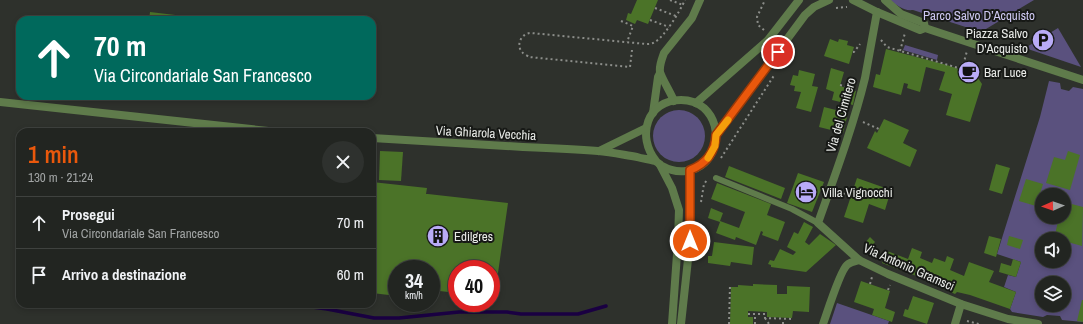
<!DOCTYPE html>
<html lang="it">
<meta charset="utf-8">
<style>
body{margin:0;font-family:"Archivo Narrow",sans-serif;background:#2e312e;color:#f1f3f6;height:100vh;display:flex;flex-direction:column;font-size:15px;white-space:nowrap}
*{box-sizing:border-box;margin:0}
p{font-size:13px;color:#a2a5a5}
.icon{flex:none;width:22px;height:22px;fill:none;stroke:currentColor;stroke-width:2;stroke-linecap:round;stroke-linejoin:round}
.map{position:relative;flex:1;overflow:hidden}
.sheet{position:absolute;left:16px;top:128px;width:360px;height:180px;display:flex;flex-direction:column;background:#222521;border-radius:12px;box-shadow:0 2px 6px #0003,0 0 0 1px #3f423f}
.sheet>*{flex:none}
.banner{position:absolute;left:16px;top:16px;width:360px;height:84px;border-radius:12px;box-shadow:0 2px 6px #0003,0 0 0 1px #3f423f;background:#00695c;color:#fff;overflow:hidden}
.needle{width:26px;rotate:268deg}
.tools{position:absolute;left:1035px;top:188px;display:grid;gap:8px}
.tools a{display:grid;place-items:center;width:36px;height:36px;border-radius:50%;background:#222521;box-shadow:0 2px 6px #0003,0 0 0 1px #3f423f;font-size:20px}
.speed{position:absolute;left:388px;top:260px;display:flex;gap:8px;font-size:20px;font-weight:700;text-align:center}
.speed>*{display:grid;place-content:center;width:52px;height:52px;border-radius:50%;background:#222521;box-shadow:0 2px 6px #0003,0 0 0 1px #3f423f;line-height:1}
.speed small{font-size:10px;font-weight:400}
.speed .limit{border:6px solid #d22;background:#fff;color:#111}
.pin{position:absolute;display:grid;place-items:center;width:34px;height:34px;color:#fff;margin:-17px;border:2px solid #fff;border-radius:50%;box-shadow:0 1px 4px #0007}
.me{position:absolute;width:44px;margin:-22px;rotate:0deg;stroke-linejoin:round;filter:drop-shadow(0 0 3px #0008)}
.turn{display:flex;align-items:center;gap:14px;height:84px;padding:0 12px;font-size:18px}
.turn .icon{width:52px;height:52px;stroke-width:2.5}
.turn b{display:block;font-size:28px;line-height:34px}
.round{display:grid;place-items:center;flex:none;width:42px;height:42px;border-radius:21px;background:#2e312e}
.overview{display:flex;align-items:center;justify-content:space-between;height:68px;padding:0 12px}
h1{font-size:24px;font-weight:600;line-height:30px;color:#ea580c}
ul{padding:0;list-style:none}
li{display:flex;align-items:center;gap:12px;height:52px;padding:0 12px;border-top:1px solid #3f423f}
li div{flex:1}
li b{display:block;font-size:15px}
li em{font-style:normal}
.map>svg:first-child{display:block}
</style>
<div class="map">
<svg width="1083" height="324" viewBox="0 0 1083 324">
<rect width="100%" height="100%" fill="#2e312c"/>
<!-- green -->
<g fill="#5a517e" fill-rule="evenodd">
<path d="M890,0H1034L981,32L913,10C903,11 898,6 890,0Z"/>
<path d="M1058,28L1081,67L1025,48Z"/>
<path d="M905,45L938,55L937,60L903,50Z"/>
<path d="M1049,81L1060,83L1061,89L1069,91L1073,87L1083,89V322L1062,320L1060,316L1047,315L1043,317L1012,312L1010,309L1016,292L1004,287L1008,275L1016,277L1021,262L997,254L1040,117ZM1042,195H1064V217H1042ZM1042,239H1064V261H1042ZM1042,283H1064V305H1042Z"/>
<circle cx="679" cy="136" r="26"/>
<path d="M837,303L889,321L888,324H830Z"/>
</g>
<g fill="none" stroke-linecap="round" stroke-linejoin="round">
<!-- stream -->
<path stroke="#1a0042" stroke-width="3.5" d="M290,304L327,309L374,318H399L459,312H507L521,314H578L606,306"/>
</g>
<!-- building -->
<g fill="#4b7328">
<path d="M637,0H658L648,24L637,20L635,24L626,20L628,13L631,14Z"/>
<path d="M150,12L209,19V20H149Z"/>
<path d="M830,39L838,42L839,39L848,41L847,45L854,47L849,64L824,56Z"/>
<path d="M886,49L947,65L976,75L982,84L970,122L946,115L952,94L939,90L945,72L926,67L920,92L907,88L908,84L904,83L901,95L873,87L876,74L880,75Z"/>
<path d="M831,68L844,72L840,86L856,91L853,105L832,100L834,92L826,89Z"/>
<path d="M799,70L815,74L812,86L818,87L811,112L796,108L801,92L794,91L795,86L790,85L793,75L798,76Z"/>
<path d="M824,107L848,113L843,133L819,127Z"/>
<path d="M884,119L909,130L903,143L917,150L910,167L867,148L875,131L877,133Z"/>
<path d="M380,151L403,152L401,181L379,180Z"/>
<path d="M1068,151L1080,155L1070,190L1046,183L1054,157L1065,160Z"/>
<path d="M996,164L1010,168L1002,194L989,190Z"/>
<path d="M729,166L785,188L781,199L725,177Z"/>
<path d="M798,173L824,182L812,212L787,203Z"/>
<path d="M857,178L891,190L885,210L869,204L863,223L844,217Z"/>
<path d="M1026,179L1043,184L1036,206L1019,201Z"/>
<path d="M372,182L427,188L426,194H428L508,203L496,287L491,286V269H457V293L431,290V269H397V296L372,293Z"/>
<path d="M717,183L771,204L767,215L785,222L778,241L762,235L763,232L761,231L756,245L736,237L735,240L716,233L720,222L708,218L711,208L723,213L720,221L739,228L745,212L711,199Z"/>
<path d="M1064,202L1083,207L1082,246L1064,241V239H1054L1059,217H1064Z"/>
<path d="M804,222L813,227L805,242L809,245L820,234L836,245L806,272L771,267V265L768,264L770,260L774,261L780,249L793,255L796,252L787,247L794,232L798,234Z"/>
<path d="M989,236L1001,239L996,257L984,253Z"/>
<path d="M1009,236L1023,240L1020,249L1007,245Z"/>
<path d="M870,237L875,242L869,249L864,244Z"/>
<path d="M714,242L754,247L752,265L731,262L730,266L708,263V256H712Z"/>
<path d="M912,248L922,252L920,258L932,263L934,258L945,262L947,256L954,259L950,270L964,276L969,262L994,271L989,282L1016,292L1010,309L970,295L957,292L955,294L914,275L882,263L887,251L908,259Z"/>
<path d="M1013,259L1021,262L1016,277L999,272L1001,263L1011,266Z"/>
<path d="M861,281L890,291L885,308L895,312L892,322L872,315L874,309L854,302Z"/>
<path d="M753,284L777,285V294H787V286L810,287L809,312L793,311L792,318L767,317V312L748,311V317H753V324H730L731,287H738V285L753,286Z"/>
<path d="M913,296L934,303L927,324L903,316L905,309L908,310Z"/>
<path d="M1082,300H1083V322L1077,321Z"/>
</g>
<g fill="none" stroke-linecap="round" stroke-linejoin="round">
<!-- path -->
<g stroke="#8c8e8a" stroke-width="2" stroke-dasharray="2 3" stroke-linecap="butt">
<path d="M670,0L683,5"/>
<path d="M655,8L676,16"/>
<path d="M836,8L847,7"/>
<path d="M650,20L669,27"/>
<path d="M621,21L633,26L627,42"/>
<path d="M764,30L758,25L757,17L765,0"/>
<path d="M881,40L887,47L979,74"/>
<path d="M632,50L630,67L529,57C528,56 524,54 523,53C515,46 521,33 531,33L646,44C649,44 652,44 655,42C665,36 680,11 685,0"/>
<path d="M900,51L905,33"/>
<path d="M853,52H854L860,44"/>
<path d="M962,69L967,51"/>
<path d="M840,85L854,88"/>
<path d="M863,122L879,129"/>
<path d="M721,158L775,74"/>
<path d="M838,192L851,196"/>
<path d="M701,202L704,184L707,180"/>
<path d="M870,284L872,277"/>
<path d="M888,290L890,285"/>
<path d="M748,314H765V318L794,319"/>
<path d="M765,318L769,324"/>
<path d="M967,321L979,324"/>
<path d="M729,324L730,285"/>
<path d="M755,324V314"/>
<path d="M783,324V319"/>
</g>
<!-- service -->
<path stroke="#5f7b4b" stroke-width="6" d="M716,178L792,209L818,223"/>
<!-- minor -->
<g stroke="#5f7b4b" stroke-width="8">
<path d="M877,12C873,34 869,56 865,78C853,127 835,175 818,223L859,260L888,274L961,304L1008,319L1038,324"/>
<path d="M674,101C671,93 662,79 660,72C659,65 662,59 664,53L692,18L700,0"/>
<path d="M653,113L658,77L660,73"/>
<path d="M823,324C827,313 840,271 847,265C850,262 855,261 859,260"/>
<path d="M955,324L961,304"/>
</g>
<!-- tertiary -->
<g stroke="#5f7b4b" stroke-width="8">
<path d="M853,0L877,12L920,30L925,28L1083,80"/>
<path d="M885,0L901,14L924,23L925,28"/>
<path d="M0,102L278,132"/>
<path d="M696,103L768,40L799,0"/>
<path d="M716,135L805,15L814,7L829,0"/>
<path d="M372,138C422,141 473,144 523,147C548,148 573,149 598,151C611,152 624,155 637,157C643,159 650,159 655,161C658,162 660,165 662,166C669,170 678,172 686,171C716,168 726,128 704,108C698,103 689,100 681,100C647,100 636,136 656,161"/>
<path d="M599,151L646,128"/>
<path d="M660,165L672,188L679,210L678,240L672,324"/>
<path d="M681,324L690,241V170"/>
</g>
</g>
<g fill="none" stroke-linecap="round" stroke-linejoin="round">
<!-- route casing -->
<g stroke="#983908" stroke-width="10">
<path id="route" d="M690,241V170C706,164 715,152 716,135L778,52"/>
</g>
<!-- route -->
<use href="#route" stroke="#ea580c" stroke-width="7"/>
<!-- slow -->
<path stroke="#f59e0b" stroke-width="7" d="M708,158L715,146L716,135L728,120"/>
</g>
<!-- icons -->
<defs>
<g id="parking-disc" transform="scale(1.15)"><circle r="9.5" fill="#b9abf7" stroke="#171916"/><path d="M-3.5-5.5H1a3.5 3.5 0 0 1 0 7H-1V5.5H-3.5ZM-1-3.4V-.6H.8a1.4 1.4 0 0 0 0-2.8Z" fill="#111"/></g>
<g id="cafe-disc" transform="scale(1.15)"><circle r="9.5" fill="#b9abf7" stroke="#171916"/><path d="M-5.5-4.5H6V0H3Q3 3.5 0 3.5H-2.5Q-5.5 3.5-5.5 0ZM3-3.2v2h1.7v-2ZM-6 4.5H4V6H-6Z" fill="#111"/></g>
<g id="hotel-disc" transform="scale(1.15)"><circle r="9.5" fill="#b9abf7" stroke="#171916"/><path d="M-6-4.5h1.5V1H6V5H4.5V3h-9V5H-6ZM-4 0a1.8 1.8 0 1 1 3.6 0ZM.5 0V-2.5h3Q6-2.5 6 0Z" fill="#111"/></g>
<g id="building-disc" transform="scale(1.15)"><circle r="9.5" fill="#b9abf7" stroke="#171916"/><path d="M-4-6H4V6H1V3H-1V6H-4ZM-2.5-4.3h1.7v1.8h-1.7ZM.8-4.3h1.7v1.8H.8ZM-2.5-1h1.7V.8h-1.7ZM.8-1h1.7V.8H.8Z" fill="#111"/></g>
</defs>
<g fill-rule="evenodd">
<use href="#parking-disc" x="1043" y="40"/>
<use href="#cafe-disc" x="969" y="72"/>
<use href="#hotel-disc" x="806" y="192"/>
<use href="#building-disc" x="438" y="236"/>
</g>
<g text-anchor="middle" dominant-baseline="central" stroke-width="4" stroke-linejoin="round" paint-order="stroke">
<!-- park labels -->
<g font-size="13" fill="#cfc9f2" stroke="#171916">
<text x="979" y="15">Parco Salvo D’Acquisto</text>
</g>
<!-- poi labels -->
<g font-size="13" fill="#e9ebe8" stroke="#171916" text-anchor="start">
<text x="1028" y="33" text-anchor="end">Piazza Salvo<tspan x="1028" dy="15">D'Acquisto</tspan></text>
<text x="984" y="72">Bar Luce</text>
<text x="822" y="192">Villa Vignocchi</text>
<text x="454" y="236">Edilgres</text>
</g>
<!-- street labels -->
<g font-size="13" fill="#e9ebe8" stroke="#171916">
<text transform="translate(841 115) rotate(-74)">Via del Cimitero</text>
<text transform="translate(486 133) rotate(3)">Via Ghiarola Vecchia</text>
<text transform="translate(909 267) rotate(24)">Via Antonio Gramsci</text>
</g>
</g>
</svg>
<div class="tools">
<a><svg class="needle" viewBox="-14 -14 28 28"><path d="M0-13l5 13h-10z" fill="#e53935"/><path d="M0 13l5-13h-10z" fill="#a2a5a5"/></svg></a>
<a><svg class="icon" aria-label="sound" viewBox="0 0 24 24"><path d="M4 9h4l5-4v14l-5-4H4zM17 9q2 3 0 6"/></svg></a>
<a><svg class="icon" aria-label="layers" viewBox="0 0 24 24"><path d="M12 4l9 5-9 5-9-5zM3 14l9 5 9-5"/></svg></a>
</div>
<div class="speed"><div>34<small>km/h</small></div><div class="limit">40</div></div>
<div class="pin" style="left:778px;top:52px;background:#d93025"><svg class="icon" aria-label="arrive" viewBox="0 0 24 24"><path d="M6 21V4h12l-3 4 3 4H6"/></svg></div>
<svg class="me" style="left:690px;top:241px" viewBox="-20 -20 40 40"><circle r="17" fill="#ea580c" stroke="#fff" stroke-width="3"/><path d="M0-11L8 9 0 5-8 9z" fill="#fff"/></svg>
<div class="banner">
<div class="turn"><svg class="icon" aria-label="ahead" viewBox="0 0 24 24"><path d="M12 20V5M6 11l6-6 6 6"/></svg><div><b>70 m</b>Via Circondariale San Francesco</div></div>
</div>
<section class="sheet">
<div class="overview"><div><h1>1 min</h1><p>130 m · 21:24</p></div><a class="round"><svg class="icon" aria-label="close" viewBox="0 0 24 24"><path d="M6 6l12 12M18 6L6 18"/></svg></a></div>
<ul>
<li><svg class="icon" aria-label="ahead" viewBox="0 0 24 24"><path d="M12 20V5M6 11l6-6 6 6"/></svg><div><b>Prosegui</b><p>Via Circondariale San Francesco</p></div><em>70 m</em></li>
<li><svg class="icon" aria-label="arrive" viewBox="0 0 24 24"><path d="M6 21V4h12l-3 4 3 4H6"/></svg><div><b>Arrivo a destinazione</b></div><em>60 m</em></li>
</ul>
</section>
</div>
